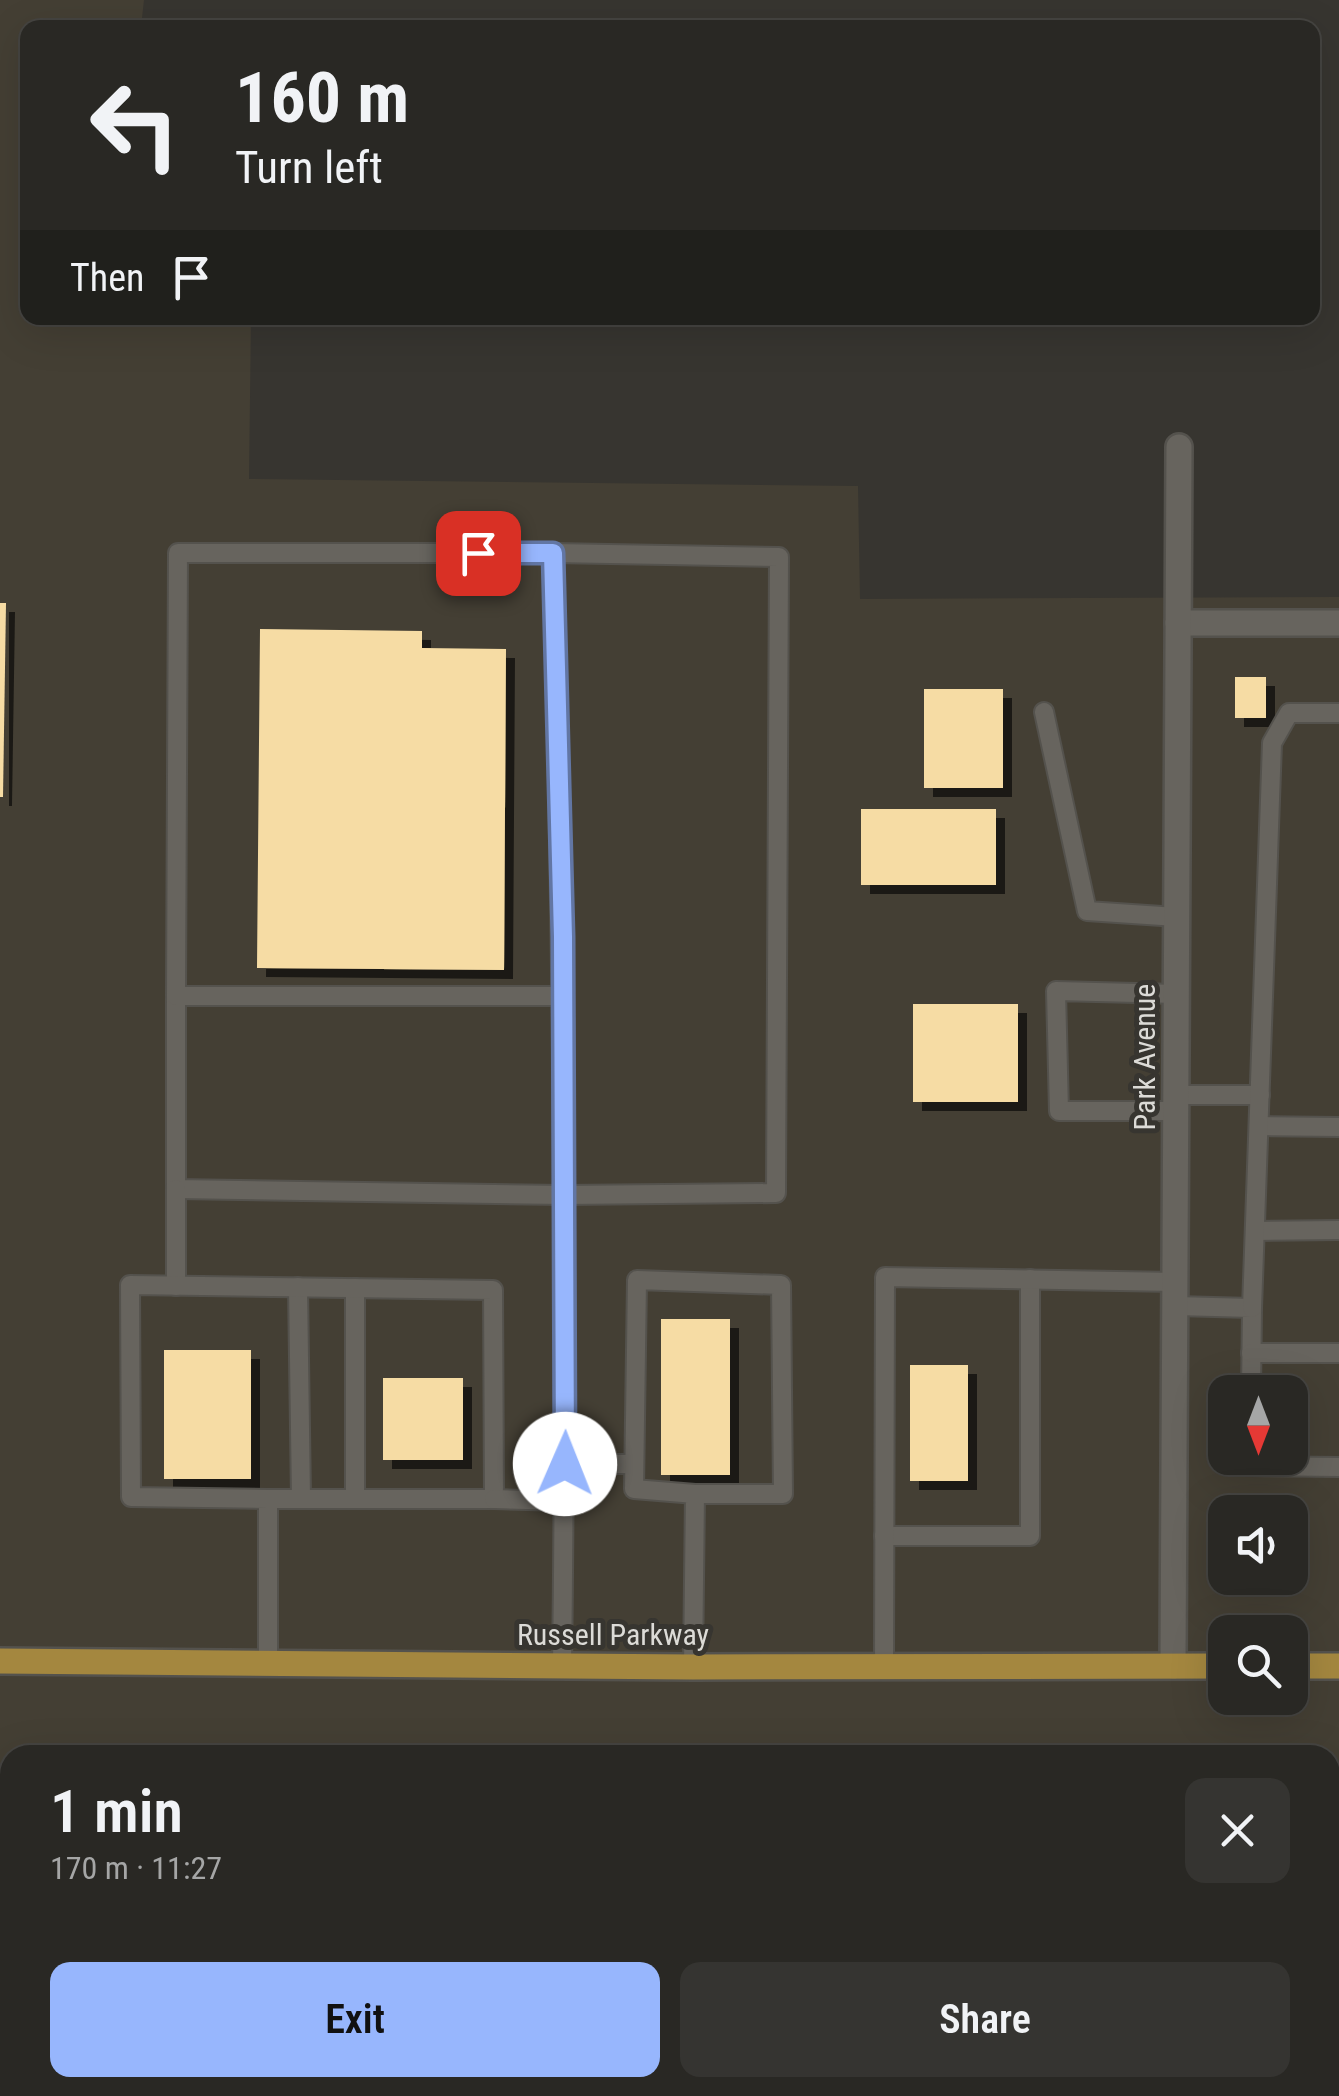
<!DOCTYPE html>
<meta charset="utf-8">
<style>
body{margin:0;font-family:"Roboto Condensed",sans-serif;background:#353431;color:#f1f3f6;height:100vh;display:flex;flex-direction:column;font-size:38px;white-space:nowrap}
*{box-sizing:border-box;margin:0}
p{font-size:32px;color:#a5a6a6}
.icon{flex:none;width:55px;height:55px;fill:none;stroke:currentColor;stroke-width:2;stroke-linecap:round;stroke-linejoin:round}
.map{position:relative;flex:1;overflow:hidden}
.panel{position:absolute;left:0px;top:1745px;width:1340px;height:352px;display:flex;flex-direction:column;background:#292824;border-radius:30px 30px 0 0;box-shadow:0 10px 40px #0002,0 0 0 2px #454441}
.panel>*{flex:none}
.top-card{position:absolute;left:20px;top:20px;width:1300px;height:305px;border-radius:20px;box-shadow:0 10px 40px #0002,0 0 0 2px #454441;background:#292824;color:#f1f3f6;overflow:hidden}
.needle{width:65px;rotate:180deg}
.controls{position:absolute;left:1208px;top:1375px;display:grid;gap:20px}
.controls a{display:grid;place-items:center;width:100px;height:100px;border-radius:20px;background:#292824;box-shadow:0 10px 40px #0002,0 0 0 2px #454441;font-size:50px}
.pin{position:absolute;display:grid;place-items:center;width:85px;height:85px;color:#fff;margin:-42px;border-radius:20px;box-shadow:0 5px 15px #0006}
.me{position:absolute;width:110px;margin:-55px;rotate:1deg;stroke-linejoin:round;filter:drop-shadow(0 0 8px #0008)}
.turn{display:flex;align-items:center;gap:35px;height:210px;padding:0 50px;font-size:45px}
.turn .icon{width:130px;height:130px;stroke-width:2.5}
.turn b{display:block;font-size:70px;line-height:85px}
.then{display:flex;align-items:center;height:95px;padding:0 50px;background:#0003;gap:20px;font-size:38px}
.round{display:grid;place-items:center;flex:none;width:105px;height:105px;border-radius:20px;background:#353431}
.overview{display:flex;align-items:center;justify-content:space-between;height:170px;padding:0 50px}
h1{font-size:60px;font-weight:600;line-height:75px}
.cta{display:flex;gap:20px;margin-top:auto;padding:20px 50px}
.cta a{flex:1;height:115px;border-radius:20px;background:#97b6fd;color:#111;font-size:40px;font-weight:600;line-height:115px;text-align:center}
.cta a+a{background:#353431;color:#f1f3f6}
.map>svg:first-child{display:block}
</style>
<div class="map">
<svg width="1339" height="2096" viewBox="0 0 1339 2096">
<defs>
<filter id="shadow"><feDropShadow dx="9" dy="9" stdDeviation="0" flood-color="#0009"/></filter>
</defs>
<rect width="100%" height="100%" fill="#373530"/>
<!-- built -->
<path fill="#443f34" fill-rule="evenodd" d="M0,0H144L141,27L28,28V318H251L249,479L858,486L860,599L1339,597V2096H0ZM1225,1392H1290V1458H1225ZM1225,1512H1290V1578H1225ZM1225,1632H1290V1698H1225ZM10,1755H1330V2088H10Z"/>
<!-- building -->
<g fill="#f6dca4" filter="url(#shadow)">
<path d="M0,603H6L3,797H0Z"/>
<path d="M260,629L422,631V648L506,649L504,970L257,968Z"/>
<rect x="1235" y="677" width="31" height="41"/>
<rect x="924" y="689" width="79" height="99"/>
<rect x="861" y="809" width="135" height="76"/>
<rect x="913" y="1004" width="105" height="98"/>
<rect x="661" y="1319" width="69" height="156"/>
<rect x="164" y="1350" width="87" height="129"/>
<rect x="910" y="1365" width="58" height="116"/>
<rect x="383" y="1378" width="80" height="82"/>
</g>
<g fill="none" stroke-linecap="round" stroke-linejoin="round">
<!-- service casing -->
<g stroke="#54524d" stroke-width="22">
<g id="service">
<path d="M1044,712L1087,911L1177,917"/>
<path d="M176,996V1189L564,1195L776,1193L779,557L553,553"/>
<path d="M562,996H176L178,553H553C562,924 567,1295 562,1666"/>
<path d="M1177,1095H1260"/>
<path d="M1177,1111H1059L1056,991L1177,994"/>
<path d="M1259,1126L1339,1127"/>
<path d="M176,1189V1286"/>
<path d="M1255,1231L1339,1230"/>
<path d="M298,1287L301,1499"/>
<path d="M355,1288V1499"/>
<path d="M1176,1306L1252,1308L1251,1392"/>
<path d="M1252,1308L1272,743L1289,713H1339"/>
<path d="M1251,1353H1339"/>
<path d="M1250,1458V1466L1339,1467"/>
<path d="M565,1464H634"/>
<path d="M268,1499L131,1497L130,1285L493,1290L494,1499H268V1663"/>
<path d="M494,1499L564,1501"/>
<path d="M884,1536H1030V1279"/>
<path d="M884,1666L885,1277L1176,1282"/>
<path d="M693,1667L695,1494H783L781,1285L637,1280L634,1489L695,1494"/>
</g>
</g>
<!-- minor casing -->
<g stroke="#54524d" stroke-width="30">
<g id="minor">
<path d="M1178,623H1339"/>
<path d="M1173,1666L1179,447"/>
</g>
</g>
<!-- primary casing -->
<g stroke="#54524d" stroke-width="30">
<g id="primary">
<path d="M0,1661L693,1667L1225,1666"/>
<path d="M1290,1666H1339"/>
</g>
</g>
<!-- service -->
<use href="#service" stroke="#67645e" stroke-width="18"/>
<!-- minor -->
<use href="#minor" stroke="#67645e" stroke-width="25"/>
<!-- primary -->
<use href="#primary" stroke="#a4873f" stroke-width="25"/>
</g>
<g fill="none" stroke-linecap="round" stroke-linejoin="round">
<!-- route casing -->
<g stroke="#6276a4" stroke-width="25">
<path id="route" d="M478,553H553L563,937L565,1464"/>
</g>
<!-- route -->
<use href="#route" stroke="#97b6fd" stroke-width="18"/>
</g>
<g text-anchor="middle" dominant-baseline="central" stroke-width="10" stroke-linejoin="round" paint-order="stroke">
<!-- street labels -->
<g font-size="30" fill="#dcdbd7" stroke="#373530">
<text transform="translate(1144 1057) rotate(-90)">Park Avenue</text>
<text x="613" y="1634">Russell Parkway</text>
</g>
</g>
</svg>
<div class="controls">
<a><svg class="needle" viewBox="-14 -14 28 28"><path d="M0-13l5 13h-10z" fill="#e53935"/><path d="M0 13l5-13h-10z" fill="#a5a6a6"/></svg></a>
<a><svg class="icon" aria-label="sound" viewBox="0 0 24 24"><path d="M4 9h4l5-4v14l-5-4H4zM17 9q2 3 0 6"/></svg></a>
<a><svg class="icon" aria-label="search" viewBox="0 0 24 24"><circle cx="10" cy="10" r="6"/><path d="M15 15l6 6"/></svg></a>
</div>
<div class="pin" style="left:478px;top:553px;background:#d93025"><svg class="icon" aria-label="arrive" viewBox="0 0 24 24"><path d="M6 21V4h12l-3 4 3 4H6"/></svg></div>
<svg class="me" style="left:565px;top:1464px" viewBox="-20 -20 40 40"><circle r="19" fill="#fff"/><path d="M0-13L10 11 0 6-10 11z" fill="#97b6fd"/></svg>
<div class="top-card">
<div class="turn"><svg class="icon" aria-label="left" viewBox="0 0 24 24"><path d="M17 20v-9H6M10 6l-5 5 5 5"/></svg><div><b>160 m</b>Turn left</div></div>
<div class="then">Then<svg class="icon" aria-label="arrive" viewBox="0 0 24 24"><path d="M6 21V4h12l-3 4 3 4H6"/></svg></div>
</div>
<section class="panel">
<div class="overview"><div><h1>1 min</h1><p>170 m · 11:27</p></div><a class="round"><svg class="icon" aria-label="close" viewBox="0 0 24 24"><path d="M6 6l12 12M18 6L6 18"/></svg></a></div>
<div class="cta"><a>Exit</a><a>Share</a></div>
</section>
</div>
